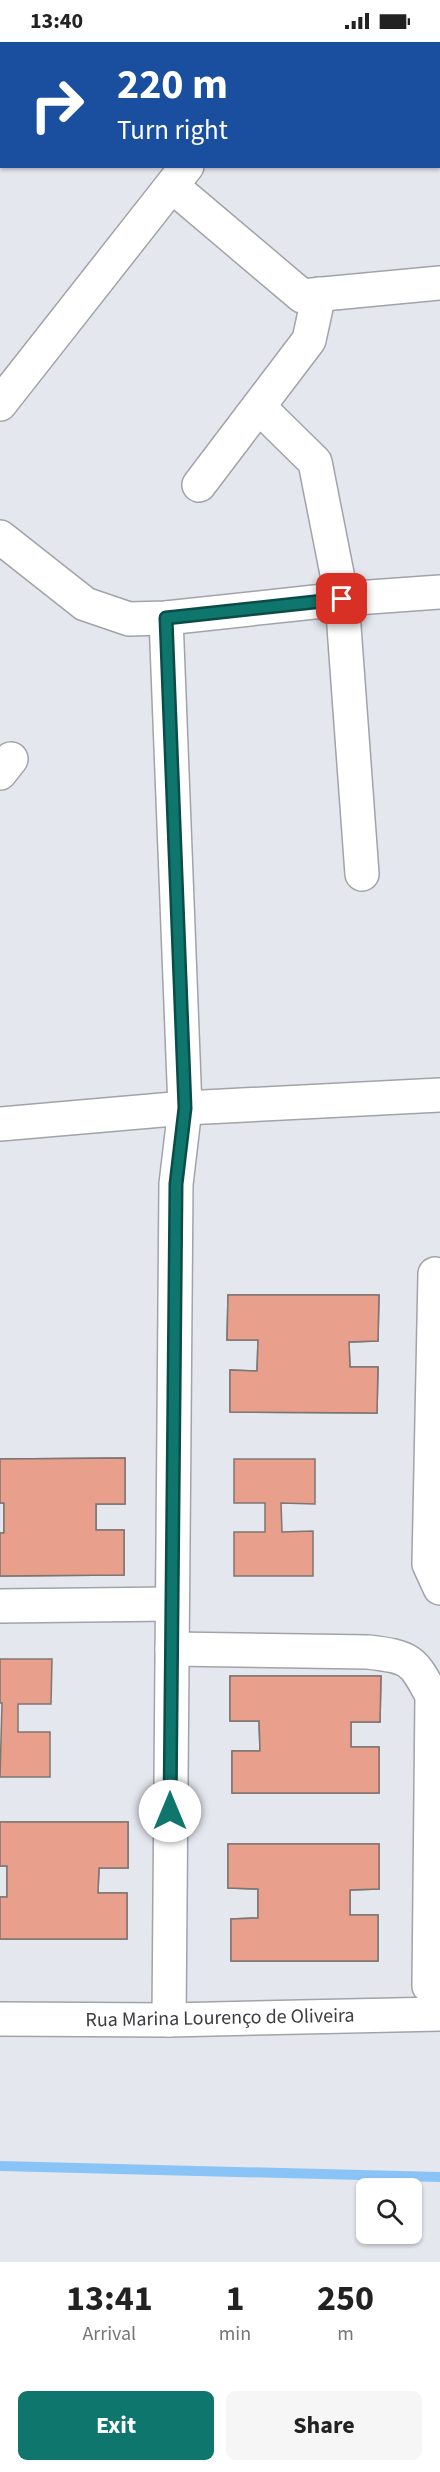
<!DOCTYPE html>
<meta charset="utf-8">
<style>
body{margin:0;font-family:"Source Sans 3",sans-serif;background:#f6f6f6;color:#222;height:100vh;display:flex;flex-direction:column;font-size:22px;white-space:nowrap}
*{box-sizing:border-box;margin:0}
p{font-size:20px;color:#767676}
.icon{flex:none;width:33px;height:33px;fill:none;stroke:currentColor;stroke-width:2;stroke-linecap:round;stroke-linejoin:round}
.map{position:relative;height:2220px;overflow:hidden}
.side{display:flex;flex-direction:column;background:#fff;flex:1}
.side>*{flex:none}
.hud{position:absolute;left:0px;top:0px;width:441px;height:126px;box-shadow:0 2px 4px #0004;background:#1a4fa0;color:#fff;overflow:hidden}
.buttons{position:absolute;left:356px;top:2136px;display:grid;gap:12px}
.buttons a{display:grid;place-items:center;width:66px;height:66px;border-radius:9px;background:#fff;box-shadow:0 2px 4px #0004;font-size:30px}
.pin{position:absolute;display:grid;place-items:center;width:51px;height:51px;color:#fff;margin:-26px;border-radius:12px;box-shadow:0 3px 9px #0006}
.me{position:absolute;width:66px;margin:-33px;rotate:0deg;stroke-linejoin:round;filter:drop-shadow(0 0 4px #0008)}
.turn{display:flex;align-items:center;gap:21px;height:126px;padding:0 18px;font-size:27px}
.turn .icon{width:78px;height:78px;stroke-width:2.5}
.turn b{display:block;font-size:42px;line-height:51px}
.eta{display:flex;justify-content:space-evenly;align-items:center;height:102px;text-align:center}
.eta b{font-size:36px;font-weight:700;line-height:42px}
.button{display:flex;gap:12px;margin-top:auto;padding:12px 18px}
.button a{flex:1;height:69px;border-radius:9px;background:#0f766e;color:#fff;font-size:24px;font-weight:700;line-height:69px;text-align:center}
.button a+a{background:#f6f6f6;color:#222}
.status{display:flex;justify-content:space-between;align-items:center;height:42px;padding:0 30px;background:#fff;direction:ltr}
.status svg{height:16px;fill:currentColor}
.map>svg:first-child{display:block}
</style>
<div class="status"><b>13:40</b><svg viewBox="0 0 49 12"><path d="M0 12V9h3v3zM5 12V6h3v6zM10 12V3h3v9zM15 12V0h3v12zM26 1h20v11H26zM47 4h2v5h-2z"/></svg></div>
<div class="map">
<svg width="440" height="2220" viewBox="0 0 440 2220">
<rect width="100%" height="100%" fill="#e5e7ef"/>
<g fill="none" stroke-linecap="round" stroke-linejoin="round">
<!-- stream -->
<path stroke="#8ac4f6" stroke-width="10" d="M0,2124L440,2135"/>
</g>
<!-- building -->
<g fill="#e89f8b" stroke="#7d7573" stroke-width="1.5" fill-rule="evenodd">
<path d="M228,1253H379L378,1299L349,1300L350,1325H378L377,1371L230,1370V1328L257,1329L258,1298H227ZM277,1299H328L327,1330H276Z"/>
<path d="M228,1253H379L378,1299L349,1300L350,1325H378L377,1371L230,1370V1328L257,1329L258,1298H227Z"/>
<path d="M125,1416V1462H96V1488H124V1533L0,1534V1491H4V1461H0V1417ZM23,1462H74V1493H23Z"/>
<path d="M125,1416V1462H96V1488H124V1533L0,1534V1491H4V1461H0V1417Z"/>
<path d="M234,1417H315V1462L281,1461L282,1490L313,1489V1534H234V1490H265V1461H234Z"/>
<path d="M0,1617H52L51,1662H18V1690H50V1735H0L2,1661H0Z"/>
<path d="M230,1634H381L380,1680H351V1705H379V1751H232V1709H260L259,1679H230ZM329,1679V1711H278V1680Z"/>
<path d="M230,1634H381L380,1680H351V1705H379V1751H232V1709H260L259,1679H230Z"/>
<path d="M0,1780H128V1826H99L98,1851H127V1897H0V1855H7V1824H0ZM26,1825H77L76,1856H26Z"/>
<path d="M0,1780H128V1826H99L98,1851H127V1897H0V1855H7V1824H0Z"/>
<path d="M228,1802H379V1847L350,1848V1873H378V1919H231V1877L258,1876V1847L228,1846ZM277,1847H328V1878H277Z"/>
<path d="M228,1802H379V1847L350,1848V1873H378V1919H231V1877L258,1876V1847L228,1846Z"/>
</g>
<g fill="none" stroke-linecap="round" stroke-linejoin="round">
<!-- minor casing -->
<g stroke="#a1a3aa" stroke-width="36">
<g id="minor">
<path d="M429,2L440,1"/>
<path d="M0,27L2,26"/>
<path d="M172,144L302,254L440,241"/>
<path d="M0,362L187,124"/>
<path d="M259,365L315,420L342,557L362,832"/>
<path d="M199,443L309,298L319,252"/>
<path d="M0,495L85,562L129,577L166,576L342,557L440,550"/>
<path d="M166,576L185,1066L176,1142L169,1978"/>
<path d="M0,731L11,717"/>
<path d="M0,1082L185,1066L440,1053"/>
<path d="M435,1232L429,1522L440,1546"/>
<path d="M0,1564L171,1562"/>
<path d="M172,1607L368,1610C410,1615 413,1617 432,1654L429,1944"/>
<path d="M0,1977L169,1978L440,1972"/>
</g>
</g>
<!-- minor -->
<use href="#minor" stroke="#fff" stroke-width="33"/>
</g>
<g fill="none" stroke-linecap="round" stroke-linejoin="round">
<!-- route casing -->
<g stroke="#0a4d48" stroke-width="15">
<path id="route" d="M170,1769L176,1142L185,1066L166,576L342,557"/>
</g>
<!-- route -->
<use href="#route" stroke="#0f766e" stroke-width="10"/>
</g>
<g text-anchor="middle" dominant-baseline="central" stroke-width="4.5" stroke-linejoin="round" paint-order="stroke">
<!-- street labels -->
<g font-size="20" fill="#3c3d40" stroke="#fff">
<text transform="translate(220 1976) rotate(-1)">Rua Marina Lourenço de Oliveira</text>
</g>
</g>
</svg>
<div class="buttons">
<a><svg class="icon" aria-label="search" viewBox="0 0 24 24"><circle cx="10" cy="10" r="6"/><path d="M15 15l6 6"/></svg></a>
</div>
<div class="pin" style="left:342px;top:557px;background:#d93025"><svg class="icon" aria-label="arrive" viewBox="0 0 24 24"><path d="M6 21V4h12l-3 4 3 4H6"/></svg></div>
<svg class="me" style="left:170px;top:1769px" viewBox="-20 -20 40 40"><circle r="19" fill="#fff"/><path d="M0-13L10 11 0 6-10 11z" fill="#0f766e"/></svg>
<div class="hud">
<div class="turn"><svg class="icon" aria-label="right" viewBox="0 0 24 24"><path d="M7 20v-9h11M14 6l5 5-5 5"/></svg><div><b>220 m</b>Turn right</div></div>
</div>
</div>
<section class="side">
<div class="eta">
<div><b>13:41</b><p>Arrival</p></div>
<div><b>1</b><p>min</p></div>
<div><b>250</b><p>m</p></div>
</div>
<div class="button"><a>Exit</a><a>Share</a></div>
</section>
